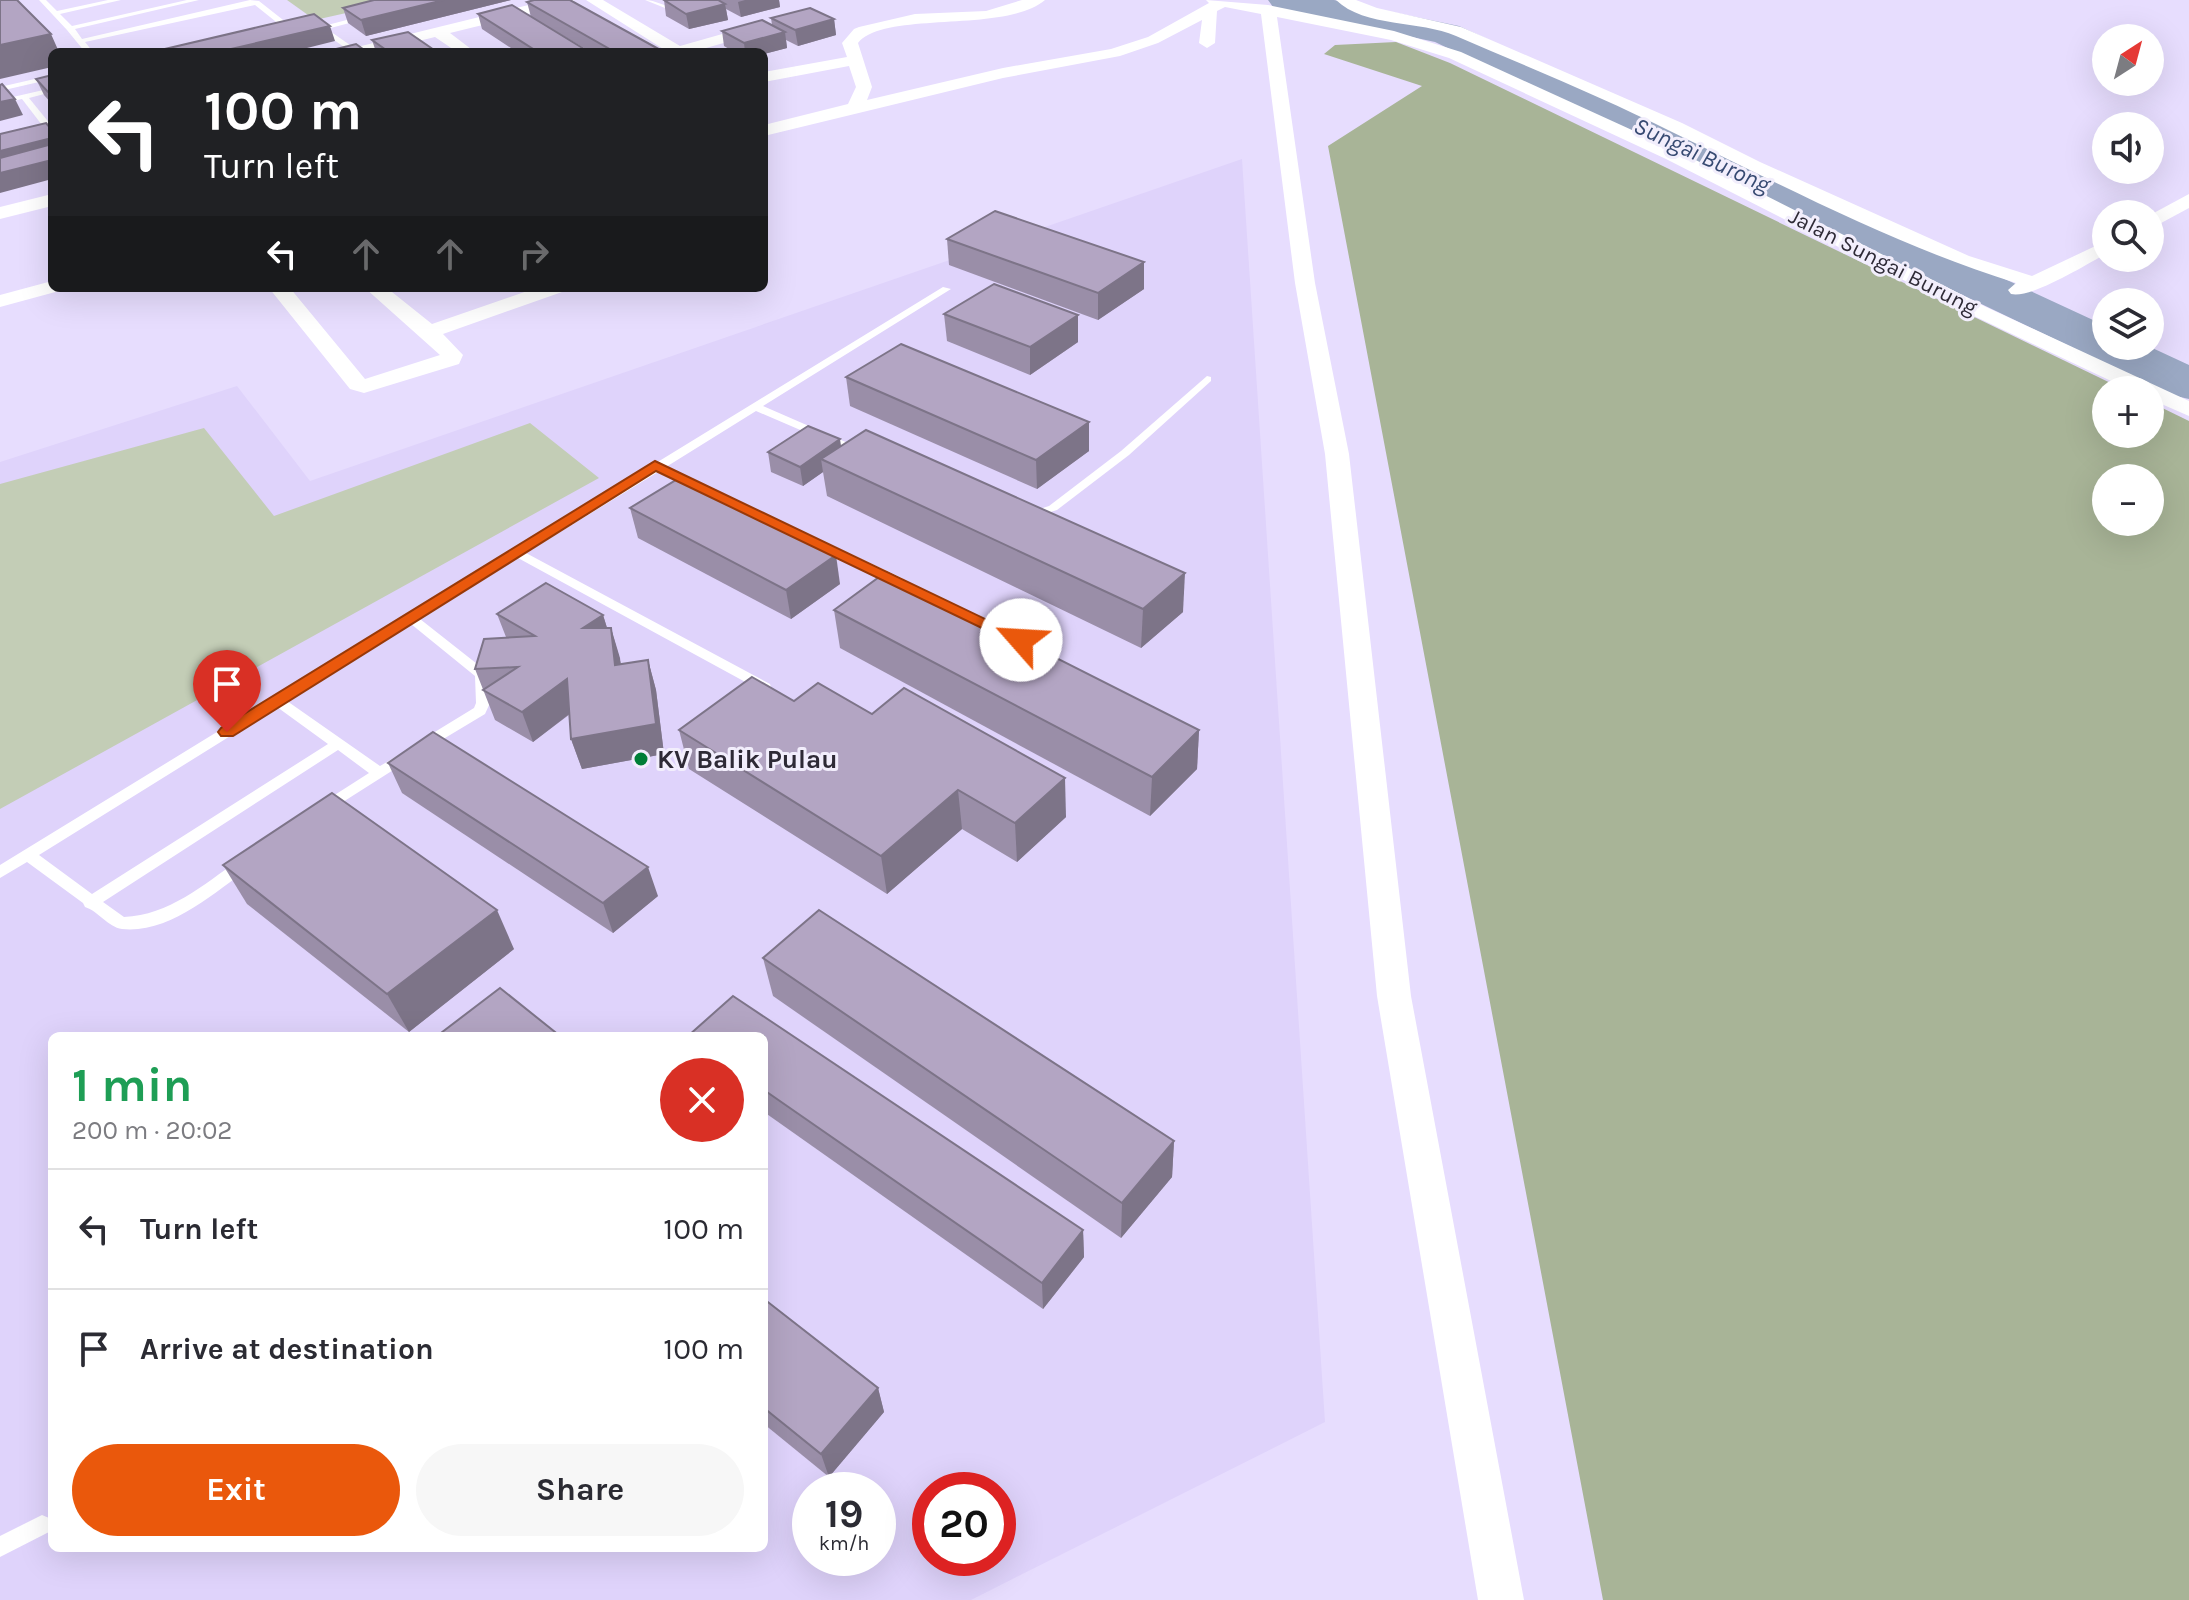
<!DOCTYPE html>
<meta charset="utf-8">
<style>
body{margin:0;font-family:Karla,sans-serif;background:#f7f7f7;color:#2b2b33;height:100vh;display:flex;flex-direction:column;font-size:30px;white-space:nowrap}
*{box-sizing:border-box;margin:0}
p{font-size:26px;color:#7c7c81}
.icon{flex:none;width:44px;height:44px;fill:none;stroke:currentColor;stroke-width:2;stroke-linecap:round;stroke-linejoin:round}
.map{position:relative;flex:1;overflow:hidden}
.sheet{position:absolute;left:48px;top:1032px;width:720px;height:520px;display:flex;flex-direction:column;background:#fff;border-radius:12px;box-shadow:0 8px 32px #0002}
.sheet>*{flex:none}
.top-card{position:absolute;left:48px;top:48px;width:720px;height:244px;border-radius:12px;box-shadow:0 8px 32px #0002;background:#202124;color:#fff;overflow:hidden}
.needle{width:52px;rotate:36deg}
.fabs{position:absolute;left:2092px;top:24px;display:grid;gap:16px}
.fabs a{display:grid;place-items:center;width:72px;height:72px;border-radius:50%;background:#fff;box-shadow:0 8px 32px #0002;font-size:40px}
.speed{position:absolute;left:792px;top:1472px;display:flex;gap:16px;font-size:40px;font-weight:700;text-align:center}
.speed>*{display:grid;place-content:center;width:104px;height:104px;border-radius:50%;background:#fff;box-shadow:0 8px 32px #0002;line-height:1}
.speed small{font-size:20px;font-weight:400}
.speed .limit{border:12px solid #d22;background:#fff;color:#111}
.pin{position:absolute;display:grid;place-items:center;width:68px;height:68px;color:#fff;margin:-82px -34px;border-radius:50% 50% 50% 0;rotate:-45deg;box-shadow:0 0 8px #0007}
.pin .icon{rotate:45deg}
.me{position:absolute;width:88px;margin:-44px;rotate:296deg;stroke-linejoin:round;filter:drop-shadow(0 0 6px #0008)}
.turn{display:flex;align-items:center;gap:28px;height:168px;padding:0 24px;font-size:36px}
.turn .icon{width:104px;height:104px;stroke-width:2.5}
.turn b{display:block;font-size:56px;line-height:68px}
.lanes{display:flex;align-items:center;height:76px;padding:0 24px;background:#0003;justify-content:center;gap:40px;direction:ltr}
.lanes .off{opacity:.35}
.round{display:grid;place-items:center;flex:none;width:84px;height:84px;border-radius:42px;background:#f7f7f7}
.summary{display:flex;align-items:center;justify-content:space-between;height:136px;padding:0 24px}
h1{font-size:48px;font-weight:700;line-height:60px;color:#1e9e55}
.action{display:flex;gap:16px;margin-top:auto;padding:16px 24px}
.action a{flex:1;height:92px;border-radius:48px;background:#ea580c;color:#fff;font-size:32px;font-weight:700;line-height:92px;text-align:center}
.action a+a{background:#f7f7f7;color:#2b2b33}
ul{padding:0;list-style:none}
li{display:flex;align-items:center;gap:24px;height:120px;padding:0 24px;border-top:2px solid #e1e1e2}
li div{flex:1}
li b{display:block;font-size:30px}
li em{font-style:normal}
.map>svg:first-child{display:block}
</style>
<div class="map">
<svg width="2189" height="1600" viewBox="0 0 2189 1600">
<rect width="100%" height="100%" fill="#e7ddfe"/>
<!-- built -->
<path fill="#dfd3fb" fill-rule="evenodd" d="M1242,159L1325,1422L971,1600H0V462L237,386L310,481ZM52,1036H764V1548H52ZM810,1490H878V1558H810ZM930,1490H998V1558H930Z"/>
<!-- green -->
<g fill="#c3cdb6">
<path d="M287,0H404L315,20Z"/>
<path d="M530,423L599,478L0,809V484L204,428L274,516Z"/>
</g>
<!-- forest -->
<path fill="#a8b497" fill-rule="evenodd" d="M1396,42L1450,63L2125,390H2106V434H2150V402L2189,421V1600H1603L1328,146L1422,86L1324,54L1335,45ZM2150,478V522H2106V478Z"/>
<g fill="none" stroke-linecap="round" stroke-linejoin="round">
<!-- river -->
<path fill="#9aa8c3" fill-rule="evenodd" d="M1268,0H1334L1459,26L2106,326V346H2148L2189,365V399L2171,395L1435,42L1273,7Z"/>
<!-- service -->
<g fill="#fff" fill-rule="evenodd">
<path d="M39,0H46L57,11L108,0H121L60,14L72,26L187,0H199L75,29L82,39L250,0L259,1L292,27L285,29L255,5L85,42L93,52H85L67,30Z"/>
<path d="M645,0C656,0 666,8 676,7C689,7 702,0 715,0L675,12Z"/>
<path d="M366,15L368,18L327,29L360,52H351L320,30L312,32L308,30Z"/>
<path d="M52,75V79L0,91V87Z"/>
<path d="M52,88V92L29,98L51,125V129H45L22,99L0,104V100Z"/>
<path d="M943,287L951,289L763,406L864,450V454H856L756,411L666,467L902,578L904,581L902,584H894L658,472L526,553L770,684L771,687L770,690H760L518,558L420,619L486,671L490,703L485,714L430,747H420L418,744L420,741L474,708L476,703L475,676L411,624L287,701L380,766L404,752L409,754L411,757L409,760L324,814L317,809L319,805L369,773L338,750L103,902L124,917C169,915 203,885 239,860H249L251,864L249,868C214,893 169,934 122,929C108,927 98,911 85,907L83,903L27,862L0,878V865L509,553L511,549H516L651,464L656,463ZM277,707L328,744L92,894L39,855Z"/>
<path d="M1207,376L1211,377V381L1129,455L1057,510L1028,519L1024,518V514L1049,506L1121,451Z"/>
<path d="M996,624L1025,637L1027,640L1021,644L992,631L990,628Z"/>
<path d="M42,1515L49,1518L52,1526L49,1532L0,1557V1536Z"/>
</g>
<!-- minor -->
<g fill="#fff" fill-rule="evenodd">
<path d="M549,0H574L572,3L450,33L475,52H457L435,37L374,52H347L349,49Z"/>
<path d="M586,0H603L680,46L761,23L769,28L766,31L692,52H668Z"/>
<path d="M1022,0H1045C1005,34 885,10 858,43L872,87L867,100L1003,68L1111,49L1148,37L1209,3L1206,0L1268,5L1394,31L1461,52L1678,151L1986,307L2189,401V416L2150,399V390H2130L1972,315L1666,159L1449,58L1391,40L1277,17L1315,283L1349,454L1411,996L1524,1600H1478L1377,996L1325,454L1295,283L1261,14L1225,7L1217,11L1215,43L1207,48L1199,43L1202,20L1158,43L1120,56L1003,78L764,136V125L848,104L856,87L849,66L764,82V72L847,57L842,43L854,29L859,27L915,14L986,11Z"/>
<path d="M1336,0H1356L1377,8L1461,27L1682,123L1760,162L1969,256L2032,276L2106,241V254C2085,265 2031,299 2011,294L2008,290L2016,283C1897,246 1784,186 1672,132C1602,97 1528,67 1456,36C1420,20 1365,28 1336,0Z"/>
<path d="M52,194V206L0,219V207Z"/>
<path d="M2189,194V208L2150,229V215Z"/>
<path d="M52,281V288H61L59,291L0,307V295Z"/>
<path d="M269,288H290L365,379L440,355L365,288H387L432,324L536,288H565L562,292L443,334L463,355L459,364L364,393L350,389Z"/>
</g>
</g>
<!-- wall -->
<g fill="#9a8ea8">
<path d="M374,0H511L366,36L348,23L343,8Z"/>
<path d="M664,0H779L780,7L741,17L726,9L728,20L689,29L666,16Z"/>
<path d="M527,2L664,52H591L550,28L589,52H517L482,29L478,14L531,17Z"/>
<path d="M771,18L834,19L836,35L798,46L786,40L787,48L764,54V52H734L724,46L722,31L772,25Z"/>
<path d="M372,40L437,52H376Z"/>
<path d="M52,75V104L44,95L36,79Z"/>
<path d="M947,239L1144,289L1098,320L949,265Z"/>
<path d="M944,314L1078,342L1030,375L947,341Z"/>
<path d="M846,377L1089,451L1037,489L850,406Z"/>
<path d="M841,446L1183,612L1141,648L827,496L823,472L803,486L771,472L768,452Z"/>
<path d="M630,508L840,584L791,619L638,538Z"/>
<path d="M834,610L1199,730L1197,769L1150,816L840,648Z"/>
<path d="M497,614L603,615L607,628H611L621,664L648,660L656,690L664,754L582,769L571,739L570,714L533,742L495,720L475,669L506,637Z"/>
<path d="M794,701L872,714L1066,817L1017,862L962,829L887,894L689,769L679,730Z"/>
<path d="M388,763L658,896L613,933L402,793Z"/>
<path d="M223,865L514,949L409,1032L247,904Z"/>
<path d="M763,958L1174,1141L1172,1177L1121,1238L773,996Z"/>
<path d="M764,1036L1083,1230L1084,1257L1043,1309L764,1112Z"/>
<path d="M764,1299L878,1388L884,1412L829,1477L764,1424Z"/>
</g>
<!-- shaded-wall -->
<g fill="#7d7488">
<path d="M444,0H511L366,36L361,20Z"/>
<path d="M745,0H779L780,7L741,17L738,2Z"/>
<path d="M725,4L728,20L689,29L686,14Z"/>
<path d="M834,19L836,35L798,46L795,30Z"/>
<path d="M330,26L335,41L291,52H218Z"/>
<path d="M785,32L787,48L764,54V52H745L744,43Z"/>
<path d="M51,34L59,52H52V67L0,79V45Z"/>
<path d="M15,99L23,115L0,121V102Z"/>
<path d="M52,138V157L0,171V151Z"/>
<path d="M52,160V179L0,193V173Z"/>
<path d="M1144,262V289L1098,320V293Z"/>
<path d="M1078,315V342L1030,375V347Z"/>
<path d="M1089,422V451L1037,489L1036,460Z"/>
<path d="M840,439L843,459H821L823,472L803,486L800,467Z"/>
<path d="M836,555L840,584L791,619L786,590Z"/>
<path d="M1185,573L1183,612L1141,648L1143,609Z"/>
<path d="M603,615L612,644L583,628Z"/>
<path d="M611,628L620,658L624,695L615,665Z"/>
<path d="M648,660L656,690L664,754L582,769L571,739Z"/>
<path d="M567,679L577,708L533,742L522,712Z"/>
<path d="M1199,730L1197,769L1150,816L1152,777Z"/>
<path d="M1065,778L1066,817L1017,862L1015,823Z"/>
<path d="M958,790L962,829L887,894L881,856Z"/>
<path d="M648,867L658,896L613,933L603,903Z"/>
<path d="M497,910L514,949L409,1032L387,994Z"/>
<path d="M1174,1141L1172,1177L1121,1238L1122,1203Z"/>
<path d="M1083,1230L1084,1257L1043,1309L1042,1283Z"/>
<path d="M878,1388L884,1412L829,1477L821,1454Z"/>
</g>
<!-- building -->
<g fill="#b3a5c3" stroke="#7d7488" stroke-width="2">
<path d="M0,0H17L51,34L0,45Z"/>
<path d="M374,0H444L361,20L343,8Z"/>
<path d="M534,0H570L664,52H615L527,2Z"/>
<path d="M664,0H718L725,4L686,14Z"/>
<path d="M512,5L589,52H538L478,14Z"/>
<path d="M810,8L834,19L795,30L771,18Z"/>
<path d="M314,14L330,26L218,52H152Z"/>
<path d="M762,20L785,32L744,43L722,31Z"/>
<path d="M408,32L437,52H389L372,40Z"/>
<path d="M356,44L367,52H324Z"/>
<path d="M52,75V91L48,92L36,79Z"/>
<path d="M2,84L15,99L0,102V85Z"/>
<path d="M46,123L52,130V138L0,151V134Z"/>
<path d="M52,144V160L0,173V158Z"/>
<path d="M995,211L1144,262L1098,293L947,239Z"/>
<path d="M994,284L1078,315L1030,347L944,314Z"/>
<path d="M901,344L1089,422L1036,460L846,377Z"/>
<path d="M808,426L840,439L800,467L768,452Z"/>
<path d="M866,430L1185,573L1143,609L821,459Z"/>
<path d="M681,477L836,555L786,590L630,508Z"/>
<path d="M886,572L1199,730L1152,777L834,610Z"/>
<path d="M546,583L603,615L583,628H611L615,665L648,660L656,724L571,739L567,679L522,712L483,690L518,667L475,669L484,639L535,636L497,614Z"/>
<path d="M752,677L794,701L818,683L872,714L904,688L1065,778L1015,823L958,790L881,856L679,730Z"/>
<path d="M433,732L648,867L603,903L388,763Z"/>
<path d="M332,793L497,910L387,994L223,865Z"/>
<path d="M819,910L1174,1141L1122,1203L763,958Z"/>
<path d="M500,988L560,1036H437Z"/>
<path d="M733,996L1083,1230L1042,1283L764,1090V1036H688Z"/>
<path d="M764,1299L878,1388L821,1454L764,1408Z"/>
</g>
<!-- route -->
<path fill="#ea580c" stroke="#983908" stroke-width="2" d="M655,461L1029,640L1026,644H1015L656,471L233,736H221L218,732L221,728Z"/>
<!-- markers -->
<circle fill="#007e37" stroke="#f2eefc" stroke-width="3" cx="641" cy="759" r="8"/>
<g text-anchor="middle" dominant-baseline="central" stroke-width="6" stroke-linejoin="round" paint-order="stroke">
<!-- far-street labels -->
<g font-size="22" fill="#2e2a36" stroke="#f2eefc">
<text transform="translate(1883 262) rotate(27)">Jalan Sungai Burung</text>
</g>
<!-- far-water labels -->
<g font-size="24" font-style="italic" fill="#374a72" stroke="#f2eefc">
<text transform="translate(1702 155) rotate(25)">Sungai Burong</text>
</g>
<!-- poi labels -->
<g font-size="26" font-weight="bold" fill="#2e2a36" stroke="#f2eefc" text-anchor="start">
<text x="657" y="759">KV Balik Pulau</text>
</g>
</g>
</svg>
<div class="fabs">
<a><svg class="needle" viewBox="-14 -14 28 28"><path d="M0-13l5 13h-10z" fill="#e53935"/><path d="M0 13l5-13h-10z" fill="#7c7c81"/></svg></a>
<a><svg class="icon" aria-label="sound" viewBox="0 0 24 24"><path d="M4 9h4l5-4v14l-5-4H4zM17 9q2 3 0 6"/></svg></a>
<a><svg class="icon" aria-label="search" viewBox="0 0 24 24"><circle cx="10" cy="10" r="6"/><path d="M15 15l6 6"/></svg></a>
<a><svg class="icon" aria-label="layers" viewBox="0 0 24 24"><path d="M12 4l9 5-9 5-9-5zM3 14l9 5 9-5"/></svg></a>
<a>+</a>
<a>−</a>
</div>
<div class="speed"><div>19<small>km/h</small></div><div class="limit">20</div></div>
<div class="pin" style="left:227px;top:732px;background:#d93025"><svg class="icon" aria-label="arrive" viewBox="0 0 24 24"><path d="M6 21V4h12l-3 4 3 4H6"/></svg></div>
<svg class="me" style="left:1021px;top:640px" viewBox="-20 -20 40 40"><circle r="19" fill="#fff"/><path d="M0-13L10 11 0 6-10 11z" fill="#ea580c"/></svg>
<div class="top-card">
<div class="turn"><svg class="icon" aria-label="left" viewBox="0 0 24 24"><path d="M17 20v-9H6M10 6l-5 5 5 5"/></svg><div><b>100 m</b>Turn left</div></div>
<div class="lanes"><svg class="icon" aria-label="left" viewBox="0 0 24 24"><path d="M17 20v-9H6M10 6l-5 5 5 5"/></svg><svg class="icon off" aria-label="ahead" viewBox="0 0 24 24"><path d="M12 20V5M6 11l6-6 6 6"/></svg><svg class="icon off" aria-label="ahead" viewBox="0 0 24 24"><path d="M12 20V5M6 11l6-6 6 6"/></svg><svg class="icon off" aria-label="right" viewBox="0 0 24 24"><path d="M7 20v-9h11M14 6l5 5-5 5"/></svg></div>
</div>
<section class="sheet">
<div class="summary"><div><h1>1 min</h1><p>200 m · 20:02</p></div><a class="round" style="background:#d93025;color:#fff"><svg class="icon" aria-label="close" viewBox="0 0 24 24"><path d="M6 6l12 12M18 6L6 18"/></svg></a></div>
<ul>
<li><svg class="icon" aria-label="left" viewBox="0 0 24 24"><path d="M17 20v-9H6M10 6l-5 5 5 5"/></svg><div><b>Turn left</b></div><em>100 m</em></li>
<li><svg class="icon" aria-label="arrive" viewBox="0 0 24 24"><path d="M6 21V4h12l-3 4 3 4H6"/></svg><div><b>Arrive at destination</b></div><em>100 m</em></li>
</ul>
<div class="action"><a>Exit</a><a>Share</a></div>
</section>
</div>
